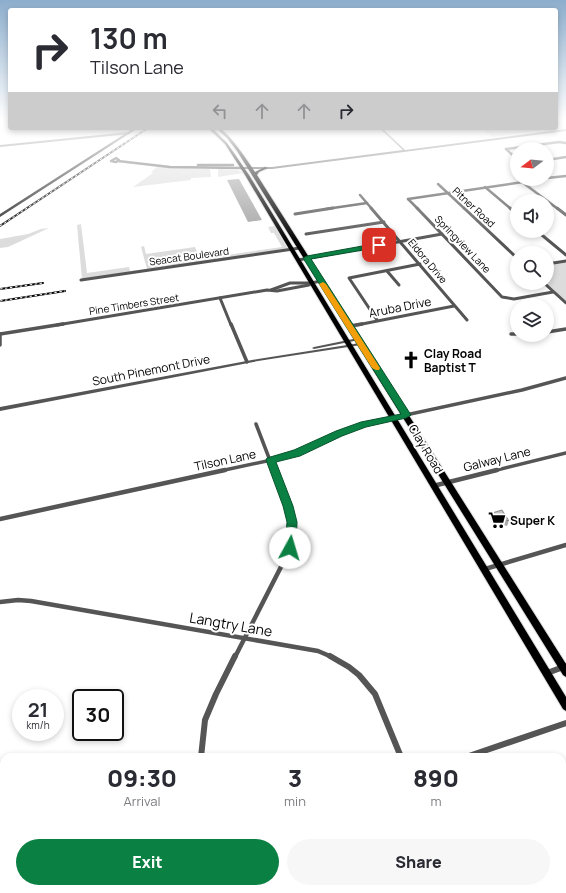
<!DOCTYPE html>
<style>
body{margin:0;font-family:Manrope,sans-serif;background:#f7f7f7;color:#2b2b33;height:100vh;display:flex;flex-direction:column;font-size:15px;white-space:nowrap}
*{box-sizing:border-box;margin:0}
p{font-size:13px;color:#7c7c81}
.icon{flex:none;width:22px;height:22px;fill:none;stroke:currentColor;stroke-width:2;stroke-linecap:round;stroke-linejoin:round}
.map{position:relative;flex:1;overflow:hidden}
.side{position:absolute;left:0px;top:753px;width:566px;height:140px;display:flex;flex-direction:column;background:#fff;border-radius:12px 12px 0 0;box-shadow:0 2px 6px #0003}
.side>*{flex:none}
.banner{position:absolute;left:8px;top:8px;width:550px;height:122px;border-radius:4px;box-shadow:0 2px 6px #0003;background:#fff;color:#2b2b33;overflow:hidden}
.needle{width:26px;rotate:254deg}
.controls{position:absolute;left:510px;top:142px;display:grid;gap:8px}
.controls a{display:grid;place-items:center;width:44px;height:44px;border-radius:50%;background:#fff;box-shadow:0 2px 6px #0003;font-size:20px}
.speed{position:absolute;left:12px;top:689px;display:flex;gap:8px;font-size:20px;font-weight:700;text-align:center}
.speed>*{display:grid;place-content:center;width:52px;height:52px;border-radius:50%;background:#fff;box-shadow:0 2px 6px #0003;line-height:1}
.speed small{font-size:10px;font-weight:400}
.speed .limit{border:2px solid #111;border-radius:6px;background:#fff;color:#111}
.pin{position:absolute;display:grid;place-items:center;width:34px;height:34px;color:#fff;margin:-17px;border-radius:8px;box-shadow:0 2px 6px #0006}
.me{position:absolute;width:44px;margin:-22px;rotate:6deg;stroke-linejoin:round;filter:drop-shadow(0 0 3px #0008)}
.turn{display:flex;align-items:center;gap:14px;height:84px;padding:0 16px;font-size:18px}
.turn .icon{width:52px;height:52px;stroke-width:2.5}
.turn b{display:block;font-size:28px;line-height:34px}
.lanes{display:flex;align-items:center;height:38px;padding:0 16px;background:#0003;justify-content:center;gap:20px;direction:ltr}
.lanes .off{opacity:.35}
.eta{display:flex;justify-content:space-evenly;align-items:center;height:68px;text-align:center}
.eta b{font-size:24px;font-weight:800;line-height:28px}
.primary-button{display:flex;gap:8px;margin-top:auto;padding:8px 16px}
.primary-button a{flex:1;height:46px;border-radius:24px;background:#0b8043;color:#fff;font-size:16px;font-weight:800;line-height:46px;text-align:center}
.primary-button a+a{background:#f7f7f7;color:#2b2b33}
.map>svg:first-child{display:block}
</style>
<div class="map">
<svg width="566" height="893" viewBox="0 0 566 893">
<rect width="100%" height="100%" fill="#fff"/>
<!-- green -->
<g fill="#dcdcdc">
<path d="M487,128H548L549,129L492,137L484,131Z"/>
<path d="M157,167L210,169L211,177L191,178V180L133,187L153,173L151,172Z"/>
<path d="M218,169L238,170L243,173L218,177Z"/>
<path d="M81,224L87,273L129,267L130,271L147,269L141,247L144,246L146,254L195,247L200,259L282,247L274,233H271L268,227L275,226L288,249L82,279L77,225Z"/>
<path d="M49,228L8,247L0,248V239L28,234L41,229Z"/>
<path d="M566,261V303L544,283H547V264Z"/>
</g>
<!-- water -->
<path fill="#a3a3a3" d="M239,179L262,220L248,222L227,180Z"/>
<g fill="none" stroke-linecap="round" stroke-linejoin="round">
<!-- stream -->
<g stroke="#a3a3a3" stroke-width="2">
<path d="M562,872L566,871"/>
<path d="M512,893L521,889"/>
</g>
<!-- primary casing -->
<g stroke="#dbdbdb" stroke-width="2">
<g id="primary">
<path d="M208,128H212L227,143L249,175L566,697V711L563,709L245,175L225,144Z"/>
<path d="M216,128H220C235,141 244,156 255,172L265,167L268,168L259,172L257,175L566,664V677L563,675L237,151L227,138Z"/>
</g>
</g>
<!-- minor-far4 -->
<g stroke="#555" stroke-width="2.5">
<path d="M563,118L566,119"/>
<path d="M506,149L559,142L566,143"/>
<path d="M506,149L517,159"/>
<path d="M116,158L119,160L116,162L111,161Z"/>
<path d="M547,160L566,157"/>
<path d="M118,161L170,167L242,168"/>
<path d="M198,165H233"/>
<path d="M547,178L566,176"/>
<path d="M522,182L558,209"/>
<path d="M438,184L465,209"/>
<path d="M485,187L511,209"/>
<path d="M360,195L372,209"/>
<path d="M408,199L418,209"/>
<path d="M408,199L543,179"/>
<path d="M326,209L367,203"/>
</g>
<!-- minor-far3 -->
<g stroke="#555" stroke-width="3">
<path d="M371,208L467,320"/>
<path d="M417,208L502,297L514,299L553,292"/>
<path d="M464,208L517,258"/>
<path d="M510,208L517,214"/>
<path d="M557,208L566,215"/>
<path d="M295,214L333,208"/>
<path d="M537,231L566,255"/>
<path d="M306,234L384,222"/>
<path d="M298,260L442,234"/>
<path d="M547,264L566,261"/>
<path d="M387,271L399,285"/>
<path d="M81,280L300,248"/>
<path d="M544,283L566,303"/>
<path d="M271,290L290,283H311"/>
<path d="M220,298L231,325"/>
<path d="M377,320L349,278L420,264"/>
<path d="M57,325L267,290L277,291L309,285L311,283L321,281"/>
<path d="M357,325L454,306"/>
</g>
<!-- minor-far2 -->
<g stroke="#555" stroke-width="3.5">
<path d="M231,324L247,362"/>
<path d="M350,326L362,324"/>
<path d="M547,332L566,329"/>
<path d="M0,334L63,324"/>
<path d="M0,334V345"/>
<path d="M511,334H517"/>
<path d="M256,424L274,471"/>
<path d="M220,471L281,458L364,424L522,390L566,378"/>
<path d="M493,471L566,453"/>
</g>
<!-- minor-far1 -->
<g stroke="#555" stroke-width="4.5">
<path d="M433,486L497,470"/>
<path d="M0,519L225,470"/>
<path d="M485,569L566,545"/>
<path d="M0,602L18,600L31,601L318,651L332,657"/>
<path d="M235,657L285,559L292,539V522L288,506L274,470"/>
</g>
<!-- minor -->
<g stroke="#555" stroke-width="6">
<path d="M330,656L349,667L359,675L375,694L401,757"/>
<path d="M547,673L566,666"/>
<path d="M201,757L205,720L216,694L235,656"/>
<path d="M466,757L566,723"/>
<path d="M224,889L225,893"/>
<path d="M90,893L101,889"/>
</g>
<!-- tertiary -->
<g fill="#555" fill-rule="evenodd">
<path d="M379,128H382L405,150L566,129V131L272,169H242L241,168L242,167H272L403,150Z"/>
<path d="M129,132L130,133V134L0,147V145Z"/>
<path d="M358,338H359V340L314,349L312,348L314,347Z"/>
<path d="M360,343H361V345L258,361L0,411V407L258,359Z"/>
</g>
<!-- secondary -->
<path fill="#222" fill-rule="evenodd" d="M134,128H138L0,217V214Z"/>
<!-- primary -->
<use href="#primary" fill="#000" fill-rule="evenodd"/>
<!-- rail casing -->
<g stroke="#000" stroke-width="2">
<g id="rail">
<path d="M0,226L148,128"/>
<path d="M0,289L43,283"/>
<path d="M0,301L65,291"/>
</g>
</g>
<!-- rail -->
<use href="#rail" stroke="#fff" stroke-width="1" stroke-dasharray="2.5" stroke-linecap="butt"/>
</g>
<!-- wall -->
<path fill="#a9a9a9" d="M492,513L509,521L507,526L492,522L490,518Z"/>
<!-- building -->
<path fill="#c4c4c4" stroke="#898989" d="M502,510L509,521L494,516L492,513Z"/>
<!-- sky -->
<linearGradient id="sky" x2="0" y2="1"><stop stop-color="#8cadcc"/><stop offset="0.49" stop-color="#fff"/><stop offset="1" stop-color="#fff" stop-opacity="0"/></linearGradient>
<rect width="566" height="243" fill="url(#sky)"/>
<!-- route -->
<path fill="#0b8043" stroke="#07532c" d="M379,243L382,245L381,247L311,259L411,415L406,418L366,427L342,436L300,456L276,462L293,506L297,522L296,548L294,551L290,552L287,551L285,548L287,522L283,506L266,460L267,458L294,450L336,431L361,422L401,414L303,258L307,256Z"/>
<!-- slow -->
<path fill="#f59e0b" d="M323,282L326,284L380,368L379,370H376L372,368L319,284Z"/>
<!-- icons -->
<defs>
<g id="church-bare" transform="scale(1.38)"><path d="M-1.2-6h2.4v3.5h3.3v2.4h-3.3V6h-2.4V-.1h-3.3v-2.4h3.3Z" fill="#000" stroke="#fff" stroke-width="2.5" paint-order="stroke"/></g>
<g id="supermarket-bare" transform="scale(1.38)"><path d="M-6-5.5h2.5l.6 2H6L4.5 2H-2.5L-4.4-4H-6ZM-1.5 3.2a1.3 1.3 0 1 0 .1 0ZM3 3.2a1.3 1.3 0 1 0 .1 0Z" fill="#000" stroke="#fff" stroke-width="2.5" paint-order="stroke"/></g>
</defs>
<g fill-rule="evenodd">
<use href="#church-bare" x="411" y="360"/>
<use href="#supermarket-bare" x="497" y="520"/>
</g>
<g text-anchor="middle" dominant-baseline="central" stroke-width="4" stroke-linejoin="round" paint-order="stroke">
<!-- far-street labels -->
<g font-size="10" fill="#000" stroke="#fff">
<text transform="translate(474 207) rotate(43)">Pitner Road</text>
<text transform="translate(463 244) rotate(46)">Springview Lane</text>
<text transform="translate(189 256) rotate(-8)">Seacat Boulevard</text>
<text transform="translate(428 261) rotate(50)">Eldora Drive</text>
<text transform="translate(134 304) rotate(-9)">Pine Timbers Street</text>
</g>
<!-- street labels -->
<g font-size="12" fill="#000" stroke="#fff">
<text transform="translate(400 307) rotate(-11)">Aruba Drive</text>
<text transform="translate(151 370) rotate(-11)">South Pinemont Drive</text>
<text transform="translate(426 449) rotate(59)">Clay Road</text>
<text transform="translate(497 459) rotate(-14)">Galway Lane</text>
<text transform="translate(225 460) rotate(-12)">Tilson Lane</text>
</g>
<!-- poi labels -->
<g font-size="12" font-weight="bold" fill="#000" stroke="#fff" text-anchor="start">
<text x="424" y="353">Clay Road<tspan x="424" dy="14">Baptist T</tspan></text>
<text x="510" y="520">Super K</text>
</g>
<!-- near-street labels -->
<g font-size="14" fill="#000" stroke="#fff">
<text transform="translate(231 624) rotate(10)">Langtry Lane</text>
</g>
</g>
</svg>
<div class="controls">
<a><svg class="needle" viewBox="-14 -14 28 28"><path d="M0-13l5 13h-10z" fill="#e53935"/><path d="M0 13l5-13h-10z" fill="#7c7c81"/></svg></a>
<a><svg class="icon" aria-label="sound" viewBox="0 0 24 24"><path d="M4 9h4l5-4v14l-5-4H4zM17 9q2 3 0 6"/></svg></a>
<a><svg class="icon" aria-label="search" viewBox="0 0 24 24"><circle cx="10" cy="10" r="6"/><path d="M15 15l6 6"/></svg></a>
<a><svg class="icon" aria-label="layers" viewBox="0 0 24 24"><path d="M12 4l9 5-9 5-9-5zM3 14l9 5 9-5"/></svg></a>
</div>
<div class="speed"><div>21<small>km/h</small></div><div class="limit">30</div></div>
<div class="pin" style="left:379px;top:245px;background:#d93025"><svg class="icon" aria-label="arrive" viewBox="0 0 24 24"><path d="M6 21V4h12l-3 4 3 4H6"/></svg></div>
<svg class="me" style="left:290px;top:548px" viewBox="-20 -20 40 40"><circle r="19" fill="#fff"/><path d="M0-13L10 11 0 6-10 11z" fill="#0b8043"/></svg>
<div class="banner">
<div class="turn"><svg class="icon" aria-label="right" viewBox="0 0 24 24"><path d="M7 20v-9h11M14 6l5 5-5 5"/></svg><div><b>130 m</b>Tilson Lane</div></div>
<div class="lanes"><svg class="icon off" aria-label="left" viewBox="0 0 24 24"><path d="M17 20v-9H6M10 6l-5 5 5 5"/></svg><svg class="icon off" aria-label="ahead" viewBox="0 0 24 24"><path d="M12 20V5M6 11l6-6 6 6"/></svg><svg class="icon off" aria-label="ahead" viewBox="0 0 24 24"><path d="M12 20V5M6 11l6-6 6 6"/></svg><svg class="icon" aria-label="right" viewBox="0 0 24 24"><path d="M7 20v-9h11M14 6l5 5-5 5"/></svg></div>
</div>
<section class="side">
<div class="eta">
<div><b>09:30</b><p>Arrival</p></div>
<div><b>3</b><p>min</p></div>
<div><b>890</b><p>m</p></div>
</div>
<div class="primary-button"><a>Exit</a><a>Share</a></div>
</section>
</div>
